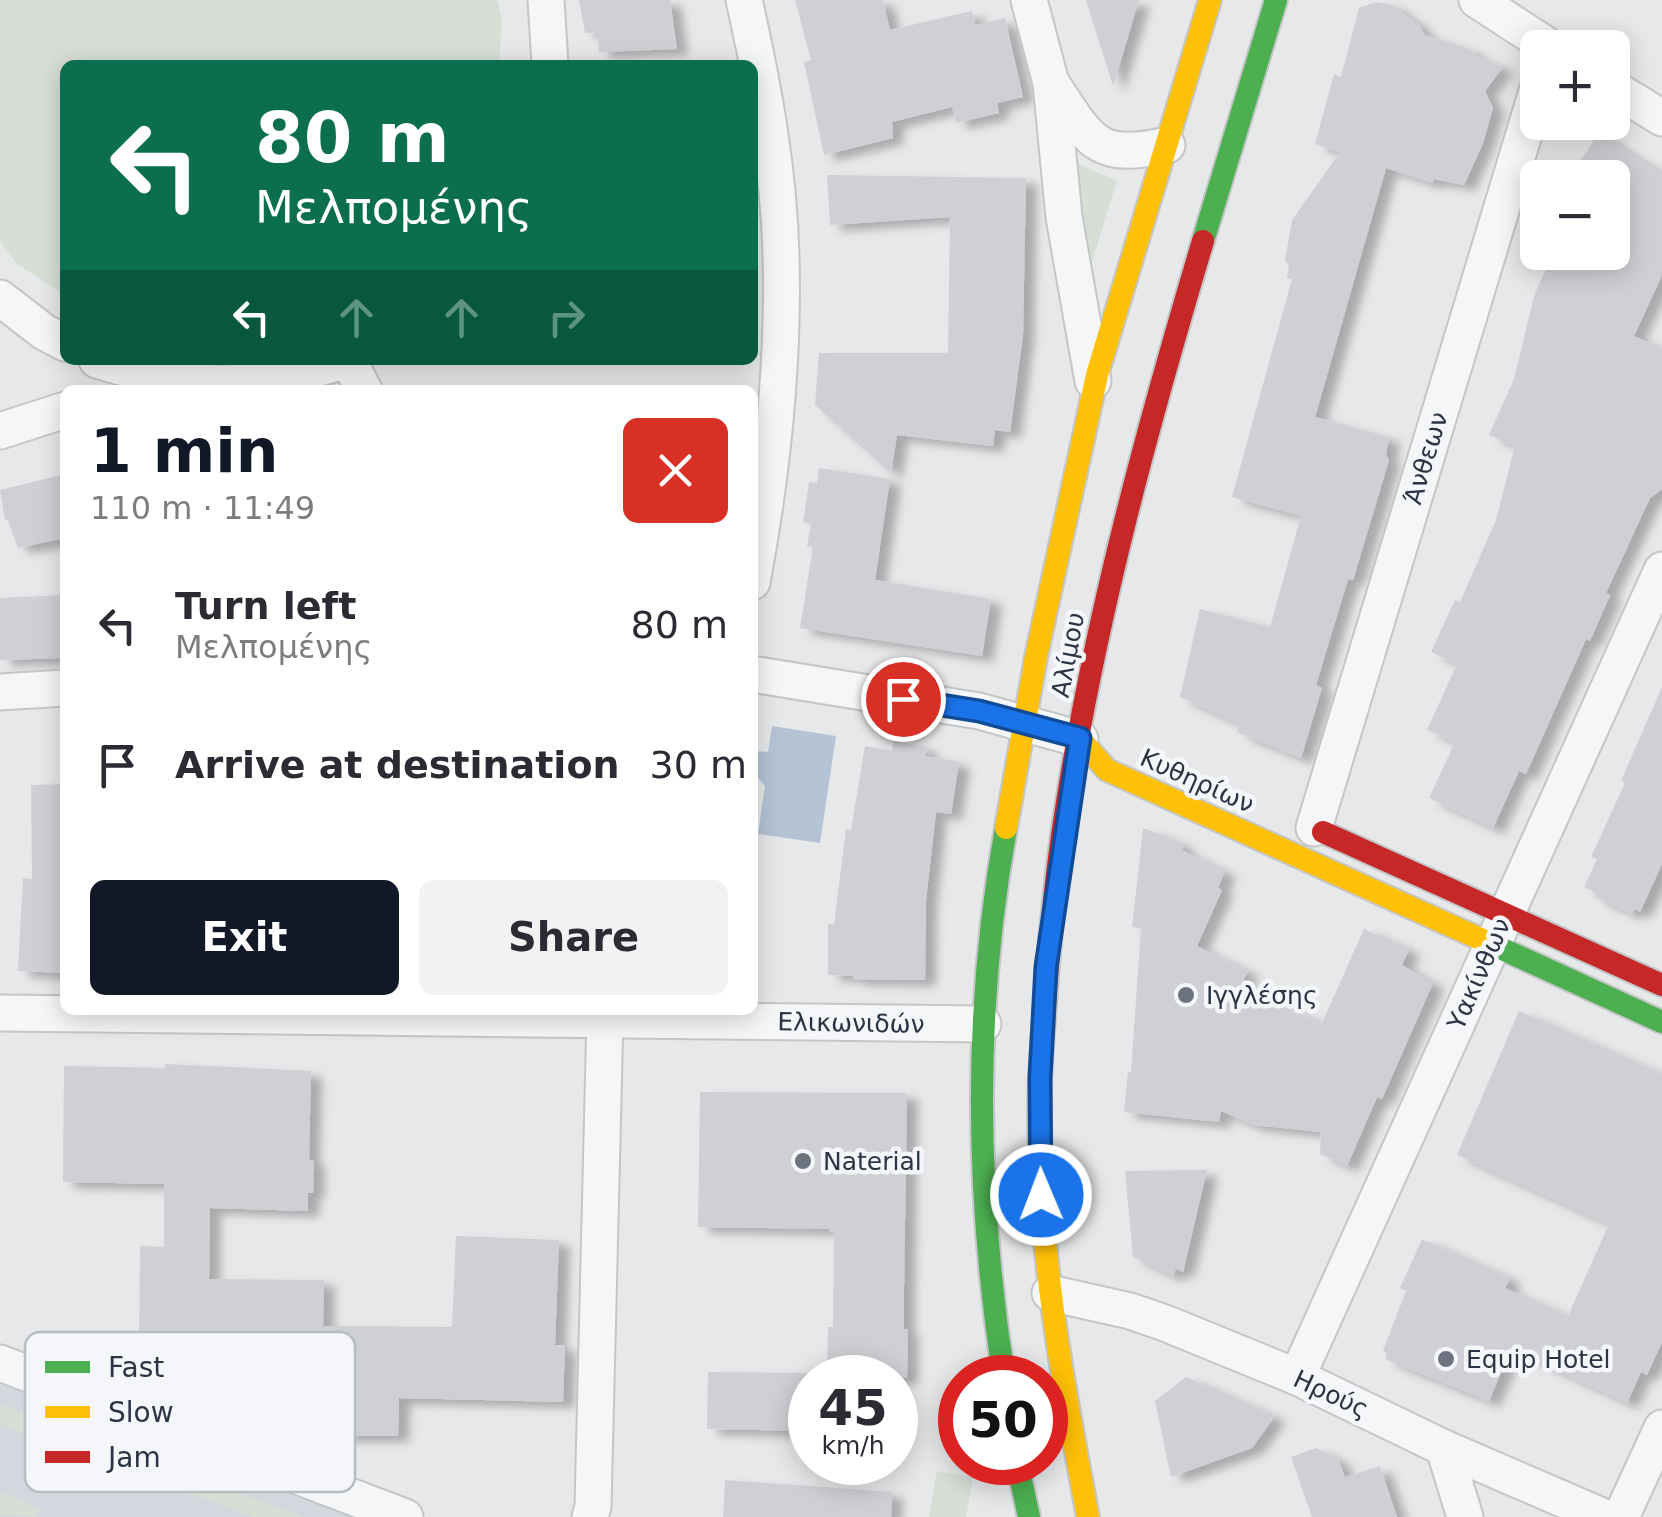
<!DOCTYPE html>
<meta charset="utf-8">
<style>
body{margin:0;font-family:"DejaVu Sans",sans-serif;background:#f2f2f3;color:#2b2b33;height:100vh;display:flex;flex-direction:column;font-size:38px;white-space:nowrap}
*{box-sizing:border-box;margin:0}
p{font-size:32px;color:#7c7c81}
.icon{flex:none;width:55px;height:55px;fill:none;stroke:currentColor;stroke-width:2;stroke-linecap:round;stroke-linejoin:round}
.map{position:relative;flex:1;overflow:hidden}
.side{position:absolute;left:60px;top:385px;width:698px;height:630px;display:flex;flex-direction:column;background:#fff;border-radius:15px;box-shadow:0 5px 25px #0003}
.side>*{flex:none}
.hud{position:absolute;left:60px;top:60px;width:698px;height:305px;border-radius:15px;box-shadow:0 5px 25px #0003;background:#0b6e4f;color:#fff;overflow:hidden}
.fabs{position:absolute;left:1520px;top:30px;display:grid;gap:20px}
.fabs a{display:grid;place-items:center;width:110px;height:110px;border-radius:15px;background:#fff;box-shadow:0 5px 25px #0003;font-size:50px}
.speed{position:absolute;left:788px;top:1355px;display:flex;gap:20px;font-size:50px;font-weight:700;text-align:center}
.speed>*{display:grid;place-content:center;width:130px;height:130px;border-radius:50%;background:#fff;box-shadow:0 5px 25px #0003;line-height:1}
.speed small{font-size:25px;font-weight:400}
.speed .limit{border:15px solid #d22;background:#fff;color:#111}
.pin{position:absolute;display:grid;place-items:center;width:85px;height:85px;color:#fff;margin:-42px;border:5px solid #fff;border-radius:50%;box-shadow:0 2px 10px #0007}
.me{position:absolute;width:110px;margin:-55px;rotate:359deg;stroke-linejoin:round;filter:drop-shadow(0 0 8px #0008)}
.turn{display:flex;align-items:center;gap:35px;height:210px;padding:0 30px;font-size:45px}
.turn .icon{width:130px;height:130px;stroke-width:2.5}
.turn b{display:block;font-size:70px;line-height:85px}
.lanes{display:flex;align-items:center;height:95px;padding:0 30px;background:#0003;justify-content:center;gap:50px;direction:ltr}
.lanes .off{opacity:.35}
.round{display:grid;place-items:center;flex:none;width:105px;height:105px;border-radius:15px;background:#f2f2f3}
.head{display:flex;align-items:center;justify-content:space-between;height:170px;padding:0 30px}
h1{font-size:60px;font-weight:600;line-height:75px;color:#111827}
.action{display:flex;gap:20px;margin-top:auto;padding:20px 30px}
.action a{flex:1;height:115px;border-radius:15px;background:#111827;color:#fff;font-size:40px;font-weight:600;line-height:115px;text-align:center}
.action a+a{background:#f2f2f3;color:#2b2b33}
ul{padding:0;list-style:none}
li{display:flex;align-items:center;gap:30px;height:140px;padding:0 30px}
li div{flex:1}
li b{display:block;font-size:38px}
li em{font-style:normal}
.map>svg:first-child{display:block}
</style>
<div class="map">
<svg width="1662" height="1517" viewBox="0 0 1662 1517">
<defs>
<filter id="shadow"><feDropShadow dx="11" dy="6" stdDeviation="5" flood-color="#0004"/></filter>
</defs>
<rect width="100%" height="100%" fill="#e6e8ea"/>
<!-- built -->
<path fill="#d4d7dd" d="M0,1379L392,1517H0Z"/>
<!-- green -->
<g fill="#d6ded6">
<path d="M0,0H497L502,18L499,65H65V295L17,264L0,242Z"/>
<path d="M1072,161L1117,181L1091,265Z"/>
<path d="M0,1404L304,1517H253L0,1424Z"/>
<path d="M937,1471L973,1477L966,1517H929Z"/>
<path d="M0,1492L40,1508L37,1517L0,1515Z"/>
</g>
<!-- water -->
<path fill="#b4c4d5" d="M772,726L836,736L820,843L758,834L765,786L753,772L755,751L768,752Z"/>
<!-- building -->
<g fill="#ced0d3" filter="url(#shadow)">
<path d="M579,0H670L677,49L599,52L597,32L585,33Z"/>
<path d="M795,0H883L890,30L972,11L975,25L1005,18L1023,97L997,103L999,113L956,123L952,107L892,122L893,138L824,155L804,62L811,60Z"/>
<path d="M1086,0H1139L1113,86Z"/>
<path d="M1376,2L1392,5L1418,24L1425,35L1472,50L1475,55L1503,67L1485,91L1493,108L1483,143L1464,185L1434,179L1432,183L1386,168L1315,417L1389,437L1386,455L1389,460L1353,580L1348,579L1316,685L1322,688L1301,758L1237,732L1240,724L1180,697L1200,609L1270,627L1301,516L1232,497L1292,279L1287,278L1289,266L1285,260L1292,220L1340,152L1315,144L1334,74L1341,77L1359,8Z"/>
<path d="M1598,133L1662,174V275L1634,336L1662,349V489L1650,498L1606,593L1610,595L1590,641L1586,639L1526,774L1519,771L1493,828L1429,798L1455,742L1427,730L1457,664L1431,652L1455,600L1460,602L1496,520L1515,446L1489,435L1514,379L1534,296L1554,252H1612V178H1570Z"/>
<path d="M827,175L1026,178L1023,335L1010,432L995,430L993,446L897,435L891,473L815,405L819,353H948L950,217L830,225Z"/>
<path d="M819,468L890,479L875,580L991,599L982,656L800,628L813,547L807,546L811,524L803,522L809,482L817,483Z"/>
<path d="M65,474V538L18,548L8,520H5L0,490Z"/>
<path d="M65,595V658L0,660V598Z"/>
<path d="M1662,687V864L1640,912L1634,909L1632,914L1595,897L1597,893L1584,887L1597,859L1591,857L1625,783L1621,781Z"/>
<path d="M893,741L927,747L925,756L959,762L951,814L936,812L926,900L925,980L853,979V976L828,975V924H834L846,829L851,830L865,746L892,751Z"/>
<path d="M65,784V973L18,971L23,878L32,879L31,785Z"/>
<path d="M1143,828L1184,844L1182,850L1225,871L1218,888L1222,890L1197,946L1248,971L1240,987L1322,1023L1364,929L1409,949L1402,965L1433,983L1382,1099L1377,1097L1347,1166L1320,1154L1321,1132L1254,1125L1221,1111L1219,1122L1124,1112L1128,1072H1131L1141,928L1132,927Z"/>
<path d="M1519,1011L1662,1074V1342L1647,1375L1641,1372L1627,1403L1511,1349L1489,1401L1385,1359L1387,1353L1383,1351L1406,1291L1400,1288L1422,1239L1510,1278L1505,1288L1568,1316L1609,1224L1457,1155Z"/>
<path d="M165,1064L311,1071L309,1160H314L313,1193H308V1211L210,1208L209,1279L324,1280L323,1326L452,1327L456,1236L559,1240L555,1345H565L563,1402L399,1398L398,1436H339V1407H290V1388L232,1387V1376H184V1370H167L168,1363L139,1360L140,1246L164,1247V1184L63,1182L64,1066L165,1068Z"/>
<path d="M700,1092L907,1093L904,1287V1329H908L907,1378H827L828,1327H833L834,1232H829V1229L698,1227Z"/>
<path d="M1207,1170L1183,1272L1176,1269L1173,1276L1133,1257L1125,1171Z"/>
<path d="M708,1372L810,1373V1431L707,1429Z"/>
<path d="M1186,1377L1275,1416L1252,1448L1171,1477L1155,1401Z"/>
<path d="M1316,1448L1338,1459L1345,1477L1380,1466L1397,1517H1312L1291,1457Z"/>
<path d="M725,1480L892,1492L891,1517H723Z"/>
</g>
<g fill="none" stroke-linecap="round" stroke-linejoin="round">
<!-- street casing -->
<g stroke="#c4c6c8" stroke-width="39">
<g id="street">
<path d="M546,0L550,65"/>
<path d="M744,0C763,84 779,170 781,256C784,365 772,475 752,582"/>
<path d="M1029,0L1051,83L1064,217L1093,381"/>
<path d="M1477,0L1551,48"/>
<path d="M1054,87C1090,141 1096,161 1167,145"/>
<path d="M1612,87L1662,118"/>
<path d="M0,298L44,332L65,343"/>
<path d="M97,360C191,390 252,391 346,360"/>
<path d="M348,360L364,390"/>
<path d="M0,431L65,410"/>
<path d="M752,674L979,711L1080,739"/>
<path d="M0,692L65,688"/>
<path d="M1314,828L1538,88"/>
<path d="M0,1013L983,1024"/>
<path d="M1050,1293L1130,1311L1165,1323L1297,1377L1444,1448L1604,1517"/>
<path d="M0,1363L405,1517"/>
<path d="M1297,1377L1662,570"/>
<path d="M1444,1448L1465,1517"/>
<path d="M590,1517L593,1506L605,1017"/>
<path d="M1621,1517L1662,1428"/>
</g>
</g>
<!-- fast casing -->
<g stroke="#c4c6c8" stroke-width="26">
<g id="fast">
<path d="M1203,241L1276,0"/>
<path d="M1487,942L1662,1022"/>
<path d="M1004,1378C976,1197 973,1009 1006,828"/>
<path d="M1017,1462L1029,1517"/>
</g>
</g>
<!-- slow casing -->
<g stroke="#c4c6c8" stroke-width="26">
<g id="slow">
<path d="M1080,739L1107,770L1487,942"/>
<path d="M1006,828L1036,657L1097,375L1210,0"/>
<path d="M1041,1060C1031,1213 1060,1367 1088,1517"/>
</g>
</g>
<!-- jam casing -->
<g stroke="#c4c6c8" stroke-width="26">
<g id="jam">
<path d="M1323,832L1662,985"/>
<path d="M1041,1060C1047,973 1053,888 1067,802C1097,612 1148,425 1203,241"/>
</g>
</g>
<!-- street -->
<use href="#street" stroke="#f5f6f7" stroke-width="35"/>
<!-- fast -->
<use href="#fast" stroke="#4caf50" stroke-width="22"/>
<!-- slow -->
<use href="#slow" stroke="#ffc107" stroke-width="22"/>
<!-- jam -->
<use href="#jam" stroke="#c62828" stroke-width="22"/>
</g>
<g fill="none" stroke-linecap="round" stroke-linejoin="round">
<!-- route casing -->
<g stroke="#114b97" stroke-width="25">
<path id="route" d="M903,699L979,711L1080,738L1046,967L1040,1078L1041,1195"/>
</g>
<!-- route -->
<use href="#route" stroke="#1a73e8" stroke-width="18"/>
</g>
<!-- markers -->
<g fill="#6c737f" stroke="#f4f6f9" stroke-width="4">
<circle cx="1186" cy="995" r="10"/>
<circle cx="803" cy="1161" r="10"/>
<circle cx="1446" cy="1359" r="10"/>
</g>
<g text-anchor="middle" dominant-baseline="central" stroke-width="9" stroke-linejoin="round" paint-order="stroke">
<!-- street labels -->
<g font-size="25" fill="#2b3445" stroke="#f4f6f9">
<text transform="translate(1426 458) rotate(-73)">Άνθεων</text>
<text transform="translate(1068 655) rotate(-79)">Αλίμου</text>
<text transform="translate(1197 781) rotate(24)">Κυθηρίων</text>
<text transform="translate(1479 974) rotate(-66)">Υακίνθων</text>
<text transform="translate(851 1023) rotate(1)">Ελικωνιδών</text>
<text transform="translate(1331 1394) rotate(25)">Ηρούς</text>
</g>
<!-- poi labels -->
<g font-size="25" fill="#2b3445" stroke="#f4f6f9" text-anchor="start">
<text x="1206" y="995">Ιγγλέσης</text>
<text x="823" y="1161">Naterial</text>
<text x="1466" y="1359">Equip Hotel</text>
</g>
</g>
<!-- legend -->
<rect x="25" y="1332" width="330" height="160" rx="15" fill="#f4f6f9" stroke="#b8bcc3" stroke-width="2.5"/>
<rect x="45" y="1361" width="45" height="12" fill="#4caf50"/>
<rect x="45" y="1406" width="45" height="12" fill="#ffc107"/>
<rect x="45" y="1451" width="45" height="12" fill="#c62828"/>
<g font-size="28" fill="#2b3445">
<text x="108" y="1377">Fast</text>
<text x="108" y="1422">Slow</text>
<text x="108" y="1467">Jam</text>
</g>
</svg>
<div class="fabs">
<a>+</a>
<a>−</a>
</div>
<div class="speed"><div>45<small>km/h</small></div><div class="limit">50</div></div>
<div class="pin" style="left:903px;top:699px;background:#d93025"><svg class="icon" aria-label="arrive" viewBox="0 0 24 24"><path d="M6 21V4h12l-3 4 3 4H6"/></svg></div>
<svg class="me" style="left:1041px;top:1195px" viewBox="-20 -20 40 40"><circle r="17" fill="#1a73e8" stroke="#fff" stroke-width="3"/><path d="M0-11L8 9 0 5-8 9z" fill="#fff"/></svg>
<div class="hud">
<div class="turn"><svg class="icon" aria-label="left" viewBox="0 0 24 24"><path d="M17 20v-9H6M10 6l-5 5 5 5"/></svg><div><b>80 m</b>Μελπομένης</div></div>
<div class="lanes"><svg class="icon" aria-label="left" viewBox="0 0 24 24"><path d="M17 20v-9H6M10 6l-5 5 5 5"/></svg><svg class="icon off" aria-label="ahead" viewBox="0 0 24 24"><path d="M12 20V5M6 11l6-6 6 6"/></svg><svg class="icon off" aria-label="ahead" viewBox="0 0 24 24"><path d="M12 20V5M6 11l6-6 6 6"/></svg><svg class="icon off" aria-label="right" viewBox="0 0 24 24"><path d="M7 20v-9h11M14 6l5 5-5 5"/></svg></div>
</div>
<section class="side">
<div class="head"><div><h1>1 min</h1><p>110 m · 11:49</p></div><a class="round" style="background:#d93025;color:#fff"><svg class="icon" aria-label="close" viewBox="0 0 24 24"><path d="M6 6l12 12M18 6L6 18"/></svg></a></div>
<ul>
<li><svg class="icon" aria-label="left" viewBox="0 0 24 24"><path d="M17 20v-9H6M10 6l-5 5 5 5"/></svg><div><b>Turn left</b><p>Μελπομένης</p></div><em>80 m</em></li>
<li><svg class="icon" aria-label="arrive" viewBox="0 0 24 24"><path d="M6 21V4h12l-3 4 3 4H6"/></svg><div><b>Arrive at destination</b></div><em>30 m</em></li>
</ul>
<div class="action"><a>Exit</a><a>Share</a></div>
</section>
</div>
